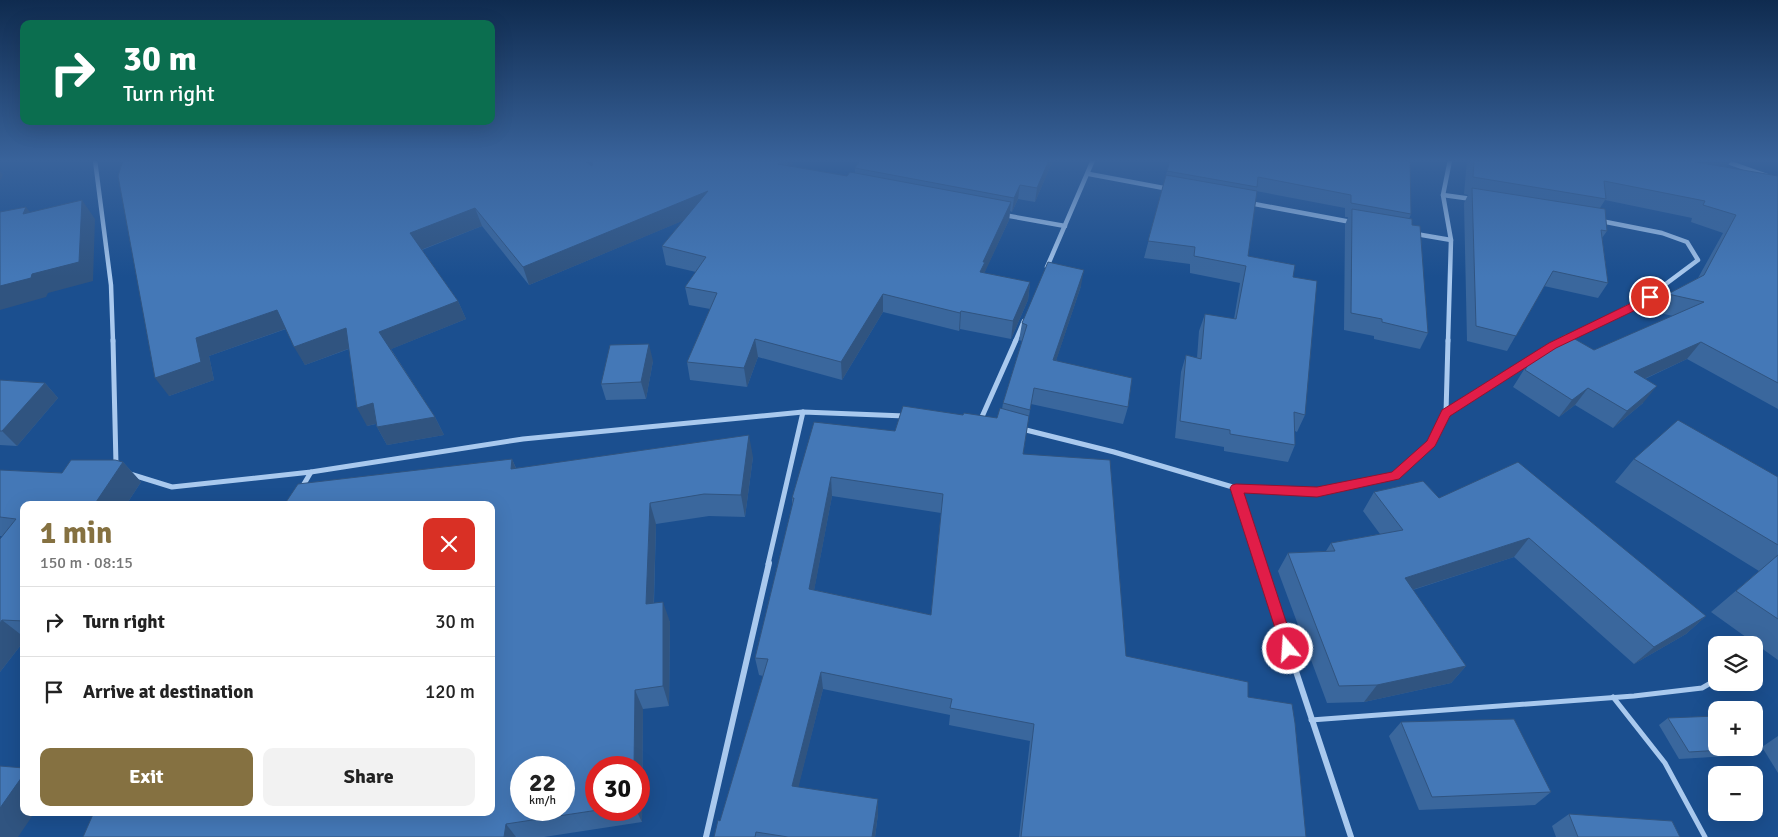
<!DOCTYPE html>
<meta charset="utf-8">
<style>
body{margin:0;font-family:Signika,sans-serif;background:#f2f2f2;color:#222;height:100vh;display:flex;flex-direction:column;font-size:19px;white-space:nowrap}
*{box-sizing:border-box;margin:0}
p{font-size:16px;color:#767676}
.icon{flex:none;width:28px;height:28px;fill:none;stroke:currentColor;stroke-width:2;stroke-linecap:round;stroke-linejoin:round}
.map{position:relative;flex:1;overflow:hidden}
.details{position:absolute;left:20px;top:501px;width:475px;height:315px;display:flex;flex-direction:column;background:#fff;border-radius:10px;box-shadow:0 5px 20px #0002}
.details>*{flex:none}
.top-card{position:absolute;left:20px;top:20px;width:475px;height:105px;border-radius:10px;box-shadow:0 5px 20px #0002;background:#0b6e4f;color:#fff;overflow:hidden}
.controls{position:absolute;left:1708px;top:636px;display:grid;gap:10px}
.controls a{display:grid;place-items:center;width:55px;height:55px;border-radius:10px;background:#fff;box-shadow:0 5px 20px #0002;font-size:25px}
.speed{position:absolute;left:510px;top:756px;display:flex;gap:10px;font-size:25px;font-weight:700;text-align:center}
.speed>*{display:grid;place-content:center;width:65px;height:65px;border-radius:50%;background:#fff;box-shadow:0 5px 20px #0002;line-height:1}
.speed small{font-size:12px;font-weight:400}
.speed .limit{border:8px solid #d22;background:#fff;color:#111}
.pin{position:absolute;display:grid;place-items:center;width:42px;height:42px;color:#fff;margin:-21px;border:2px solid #fff;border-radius:50%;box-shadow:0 1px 5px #0007}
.me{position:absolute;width:55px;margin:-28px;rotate:342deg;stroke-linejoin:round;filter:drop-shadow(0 0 4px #0008)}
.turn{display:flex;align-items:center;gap:18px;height:105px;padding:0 20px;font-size:22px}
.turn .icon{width:65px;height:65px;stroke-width:2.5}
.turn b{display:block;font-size:35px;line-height:42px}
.round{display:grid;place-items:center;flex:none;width:52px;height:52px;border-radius:10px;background:#f2f2f2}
.overview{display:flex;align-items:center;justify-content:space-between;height:85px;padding:0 20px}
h1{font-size:30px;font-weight:800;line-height:38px;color:#857141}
.action{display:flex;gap:10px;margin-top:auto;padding:10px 20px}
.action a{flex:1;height:58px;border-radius:10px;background:#857141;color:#fff;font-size:20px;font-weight:800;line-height:58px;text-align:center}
.action a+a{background:#f2f2f2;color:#222}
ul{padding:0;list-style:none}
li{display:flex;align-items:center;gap:15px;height:70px;padding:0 20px;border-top:1px solid #e0e0e0}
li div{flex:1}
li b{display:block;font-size:19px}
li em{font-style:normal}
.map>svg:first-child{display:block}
</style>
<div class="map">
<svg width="1778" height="837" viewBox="0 0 1778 837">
<rect width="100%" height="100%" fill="#1b4f8f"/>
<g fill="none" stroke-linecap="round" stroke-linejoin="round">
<!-- lane -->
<g stroke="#a9c9ee" stroke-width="5">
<path d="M1613,697L1665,763L1705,837"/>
<path d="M1311,720L1634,696L1702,688L1716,680"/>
</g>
<!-- street-far2 -->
<g stroke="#a9c9ee" stroke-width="4.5">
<path d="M95,160L111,285L113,342"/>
<path d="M1722,160L1778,180"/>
<path d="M1089,174L1169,189"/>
<path d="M1443,195L1472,199"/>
<path d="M1249,203L1351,222"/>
<path d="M1004,215L1065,226"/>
<path d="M1416,234L1451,240"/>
<path d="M1047,267L1093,160"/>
<path d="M1567,339L1651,295L1698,260L1687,242L1662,233L1601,221"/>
<path d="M1015,342L1024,321"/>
<path d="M1448,342L1451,240L1443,195L1450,160"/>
</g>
<!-- street-far1 -->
<g stroke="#a9c9ee" stroke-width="5">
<path d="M113,340L116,464"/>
<path d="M1446,413L1448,340"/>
<path d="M981,419L1016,340"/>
<path d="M1022,429L1114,452L1236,488L1317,492L1395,476L1431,443L1446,413L1535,356"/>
<path d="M130,474L172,487L311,472L523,439L803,412L905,416"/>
<path d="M1236,488L1261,564"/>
<path d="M301,489L311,472"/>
<path d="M768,564L803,412"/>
</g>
<!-- street -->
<g stroke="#a9c9ee" stroke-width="6">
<path d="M1260,563L1351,837"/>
<path d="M706,837L769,563"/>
</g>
</g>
<!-- wall -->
<g fill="#3a679d" fill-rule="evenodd">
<path d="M593,160H795L791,166L847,176L855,173V168L1053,160L1035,202L1018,199L1012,212L1010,211L1009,220L984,273L1030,282L1028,300L1011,339L960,329L959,331L883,312L842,380L758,357L747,387L690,380L687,362L710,309L689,305L685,287L696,272L666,265L662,246L684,220L529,285L482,226L422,250L458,301L466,319L391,349L435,417L444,435L387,445L377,427L376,424L367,426L349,349L305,365L286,329L209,356L214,380L169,396L118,176L592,166Z"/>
<path d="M1170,160H1410L1411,214L1409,219L1412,225L1428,333L1420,349L1374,339V336L1344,330L1345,225L1348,217H1345V208L1256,191L1248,256L1293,277L1305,415L1297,432L1295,431V445L1288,462L1224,451V447L1175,438L1181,372L1186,355L1197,358L1199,331L1205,314L1234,319L1240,283L1190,273V264L1144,258Z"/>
<path d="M1467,160H1732L1727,166L1723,167L1778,176V409L1687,359L1645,379L1643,403L1613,428L1575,405L1559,417L1513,387L1534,354L1594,350L1673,316L1655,312L1668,294L1698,278L1723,233L1691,222L1692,218L1605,200L1600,208L1607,231L1602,238L1608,283L1598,298L1544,286L1507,351L1467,341L1464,203L1468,195L1464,194Z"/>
<path d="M1733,160H1758L1742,163Z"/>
<path d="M1081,286L1056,360L1128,407L1123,424L1031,404L1023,454L1126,656L1248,697L1306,837H1019L1030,741L949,725L950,715L823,689L798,787L878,814L875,837H714L720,821L763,676L759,675L755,658L792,506V498L895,431L963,415L997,418L1002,409L1003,403L1022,341L1019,340L1022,323ZM832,496L941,513L931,615L814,590Z"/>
<path d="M653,361L646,399L606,400L601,384Z"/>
<path d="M0,380L45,383L58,398L17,446L0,445Z"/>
<path d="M753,457L745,517L709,516L656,524L654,603L670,622L669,706L643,709L642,822L544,837H83L491,812L512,459L516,468ZM639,768V810H596Z"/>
<path d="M1634,459L1778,477V660L1711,612L1759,571L1615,482Z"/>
<path d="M123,462L141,482L126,505H24V641L0,672V539L3,536H0V470L62,473Z"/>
<path d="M1374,492L1439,498L1706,616L1686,634L1634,664L1514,557L1413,590L1466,666L1451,683L1364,702L1327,703L1278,571L1288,553L1326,551L1331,543L1380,534L1363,511Z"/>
<path d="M1668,718L1740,749L1729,756L1679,759L1659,725Z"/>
<path d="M1401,722L1551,792L1535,805L1419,810L1389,736Z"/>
<path d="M1778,736V773L1762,747Z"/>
<path d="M1569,814L1680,837H1556L1552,826Z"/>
</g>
<!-- shaded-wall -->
<g fill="#305480">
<path d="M787,160H795L788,170Z"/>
<path d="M1049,160H1053L1035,202L1037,188Z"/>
<path d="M1684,160H1732L1727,166L1673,177Z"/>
<path d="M1745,160H1758L1742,163Z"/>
<path d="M0,171L3,175L0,181Z"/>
<path d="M1020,185L1018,199L1012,212L1014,198Z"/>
<path d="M708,191L711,209L529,285L523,267Z"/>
<path d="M82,200L95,219L93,281L48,293L46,297L0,310V286L32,274Z"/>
<path d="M1011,202L1009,220L984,274L980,272L983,262Z"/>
<path d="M26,207L41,226L23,214Z"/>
<path d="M475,208L482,226L418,251L410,233Z"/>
<path d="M1084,270L1081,286L1051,376L1053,360Z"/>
<path d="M1030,282L1028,300L1011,339L1013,321Z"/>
<path d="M883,294V312L842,380L841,362Z"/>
<path d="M458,301L466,319L389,350L379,332Z"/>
<path d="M277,310L288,328L209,356L214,380L169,396L155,378L196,338Z"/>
<path d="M961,311L960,329L959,331L960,313Z"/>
<path d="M346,328L356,346L305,365L294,347Z"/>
<path d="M755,339L758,357L747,387L744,368Z"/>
<path d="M1701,342L1687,359L1620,390L1634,372Z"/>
<path d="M649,344L653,361L646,399L641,382Z"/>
<path d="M45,383L58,398L17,446L2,431Z"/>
<path d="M1657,386L1643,403L1613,428L1627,411Z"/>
<path d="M1588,388L1575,405L1559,417L1572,400Z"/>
<path d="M373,403L383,422L367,426L357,408Z"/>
<path d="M435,417L444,435L387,445L377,427Z"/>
<path d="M749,435L753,457L745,517L741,495Z"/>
<path d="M512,459L521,481L511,469Z"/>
<path d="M123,462L141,482L126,505H94Z"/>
<path d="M831,477L832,496L811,607L809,589Z"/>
<path d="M650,503L656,524L653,624L646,604Z"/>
<path d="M1529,538L1514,557L1393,596L1405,578Z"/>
<path d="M663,602L670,622L669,706L663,686Z"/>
<path d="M1706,616L1686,634L1634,664L1654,647Z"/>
<path d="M2,620L24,637V641L0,672V623Z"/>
<path d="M1466,666L1451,683L1364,702L1377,685Z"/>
<path d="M821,672L823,689L795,801L792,786Z"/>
<path d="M635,690L643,709L642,822L636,810H639V768H634Z"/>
<path d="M24,774V812H35L18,837H0V808Z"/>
<path d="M878,799V814L875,837H872Z"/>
<path d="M506,824L516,837H504Z"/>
</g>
<!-- building -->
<g fill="#4478b7" stroke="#305480" fill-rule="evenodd">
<path d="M123,160H583L592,166L593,160H781L778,164L847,176L850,172L1011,202L983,262H985L980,272L1030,282L1013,321L961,311L960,313L883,294L841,362L755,339L744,368L687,362L717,293L685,287L706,257L662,246L708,191L523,267L475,208L410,233L458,301L379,332L435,417L377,427L373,403L357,408L346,328L294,347L277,310L196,338L201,362L155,378L118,176Z"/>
<path d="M860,160H1049L1037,188L1020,185L1014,198L855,168Z"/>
<path d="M1170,160H1410L1411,214L1351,203V195L1258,177L1257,187L1167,171Z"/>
<path d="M1474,160H1687H1684L1778,176V383L1701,342L1634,372L1657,386L1627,411L1588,388L1572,400L1525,370L1534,354L1566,334L1594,350L1704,302L1668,294L1704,275L1736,215L1703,205L1705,201L1604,181L1606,199L1473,177Z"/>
<path d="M1166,175L1257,191L1248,256L1295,265L1293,277L1317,281L1305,415L1294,412L1295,445L1230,434V430L1180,421L1186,355L1201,359L1205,314L1236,319L1246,266L1194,256L1195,247L1148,241Z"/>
<path d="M1472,188L1605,209L1607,231L1601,230L1608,283L1553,271L1516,336L1476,326Z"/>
<path d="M82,200L79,262L32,274L31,278L0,286V212L26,207L23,214Z"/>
<path d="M1352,209L1412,219V225L1420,226L1428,333L1382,322V319L1351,313Z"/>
<path d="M1048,262L1084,270L1053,360L1132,378L1128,407L1034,388L1030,410L1003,403L1027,325L1022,323Z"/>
<path d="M649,344L641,382L601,384L610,345Z"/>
<path d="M0,380L45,383L2,431H0Z"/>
<path d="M903,406L963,415L964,413L997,418L1000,408L1029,416L1023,454L1110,460L1126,656L1248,682V697L1292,704L1295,723L1306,837H1021L1034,724L950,708L952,699L821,672L792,786L878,799L872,837H788L756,832L755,837H714L718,820L720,821L768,659L755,658L794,498H792L814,422L895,431ZM831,477L943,494L931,615L809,589Z"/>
<path d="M1678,420L1778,477V545L1634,459Z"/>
<path d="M749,435L741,495L704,494L650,503L646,604L663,602V686L635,690L634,768H596V810H598L506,824L504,837H83L94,812H491V505H284L298,484L512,459L511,469ZM521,768H564V810H521Z"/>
<path d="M71,460H115L123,462L94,505H24V621L2,620L0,623V539L16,519L0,517V470L62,473Z"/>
<path d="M1518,462L1706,616L1654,647L1529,538L1405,578L1466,666L1377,685L1339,686L1288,553L1335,551L1331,543L1403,530L1374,492L1423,481L1439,498Z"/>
<path d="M1778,555V619L1736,591Z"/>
<path d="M1716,716V748H1739L1740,749L1689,752L1668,718Z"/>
<path d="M1514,719L1551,792L1432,797L1401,722Z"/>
<path d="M0,766L24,768V774L0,808Z"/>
<path d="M1569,814L1672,821L1680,837H1578Z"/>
</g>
<!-- sky -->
<linearGradient id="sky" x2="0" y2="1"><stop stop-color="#0f2b4f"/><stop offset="0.58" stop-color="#39639b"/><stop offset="1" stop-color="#39639b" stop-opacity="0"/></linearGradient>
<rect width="1778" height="277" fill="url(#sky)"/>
<!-- route -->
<path fill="#e11d48" stroke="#92132f" d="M1650,294L1655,297L1642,307L1556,348L1450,416L1435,446L1399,479L1317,497L1244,493L1295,649L1293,653L1288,655L1283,653L1230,488L1232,485L1236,484L1317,487L1392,472L1427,441L1442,410L1549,343Z"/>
</svg>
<div class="controls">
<a><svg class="icon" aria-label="layers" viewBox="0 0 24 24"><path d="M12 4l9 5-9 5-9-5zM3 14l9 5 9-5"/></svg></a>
<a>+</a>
<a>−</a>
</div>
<div class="speed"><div>22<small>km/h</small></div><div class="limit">30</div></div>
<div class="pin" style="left:1650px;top:297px;background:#d93025"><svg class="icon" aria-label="arrive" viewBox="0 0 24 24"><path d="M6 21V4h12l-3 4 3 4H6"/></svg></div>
<svg class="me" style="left:1288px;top:649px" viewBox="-20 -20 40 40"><circle r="17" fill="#e11d48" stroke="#fff" stroke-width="3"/><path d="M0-11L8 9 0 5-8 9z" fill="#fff"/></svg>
<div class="top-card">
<div class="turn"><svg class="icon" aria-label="right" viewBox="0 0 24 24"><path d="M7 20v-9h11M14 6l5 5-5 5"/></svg><div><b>30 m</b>Turn right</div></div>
</div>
<section class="details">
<div class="overview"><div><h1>1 min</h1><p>150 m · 08:15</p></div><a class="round" style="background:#d93025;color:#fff"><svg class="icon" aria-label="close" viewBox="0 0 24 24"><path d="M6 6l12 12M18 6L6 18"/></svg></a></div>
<ul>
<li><svg class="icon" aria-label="right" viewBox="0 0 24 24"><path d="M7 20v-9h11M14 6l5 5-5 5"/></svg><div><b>Turn right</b></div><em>30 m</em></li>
<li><svg class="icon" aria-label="arrive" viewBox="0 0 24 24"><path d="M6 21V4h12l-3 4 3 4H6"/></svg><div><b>Arrive at destination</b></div><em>120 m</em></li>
</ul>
<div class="action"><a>Exit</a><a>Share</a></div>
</section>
</div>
